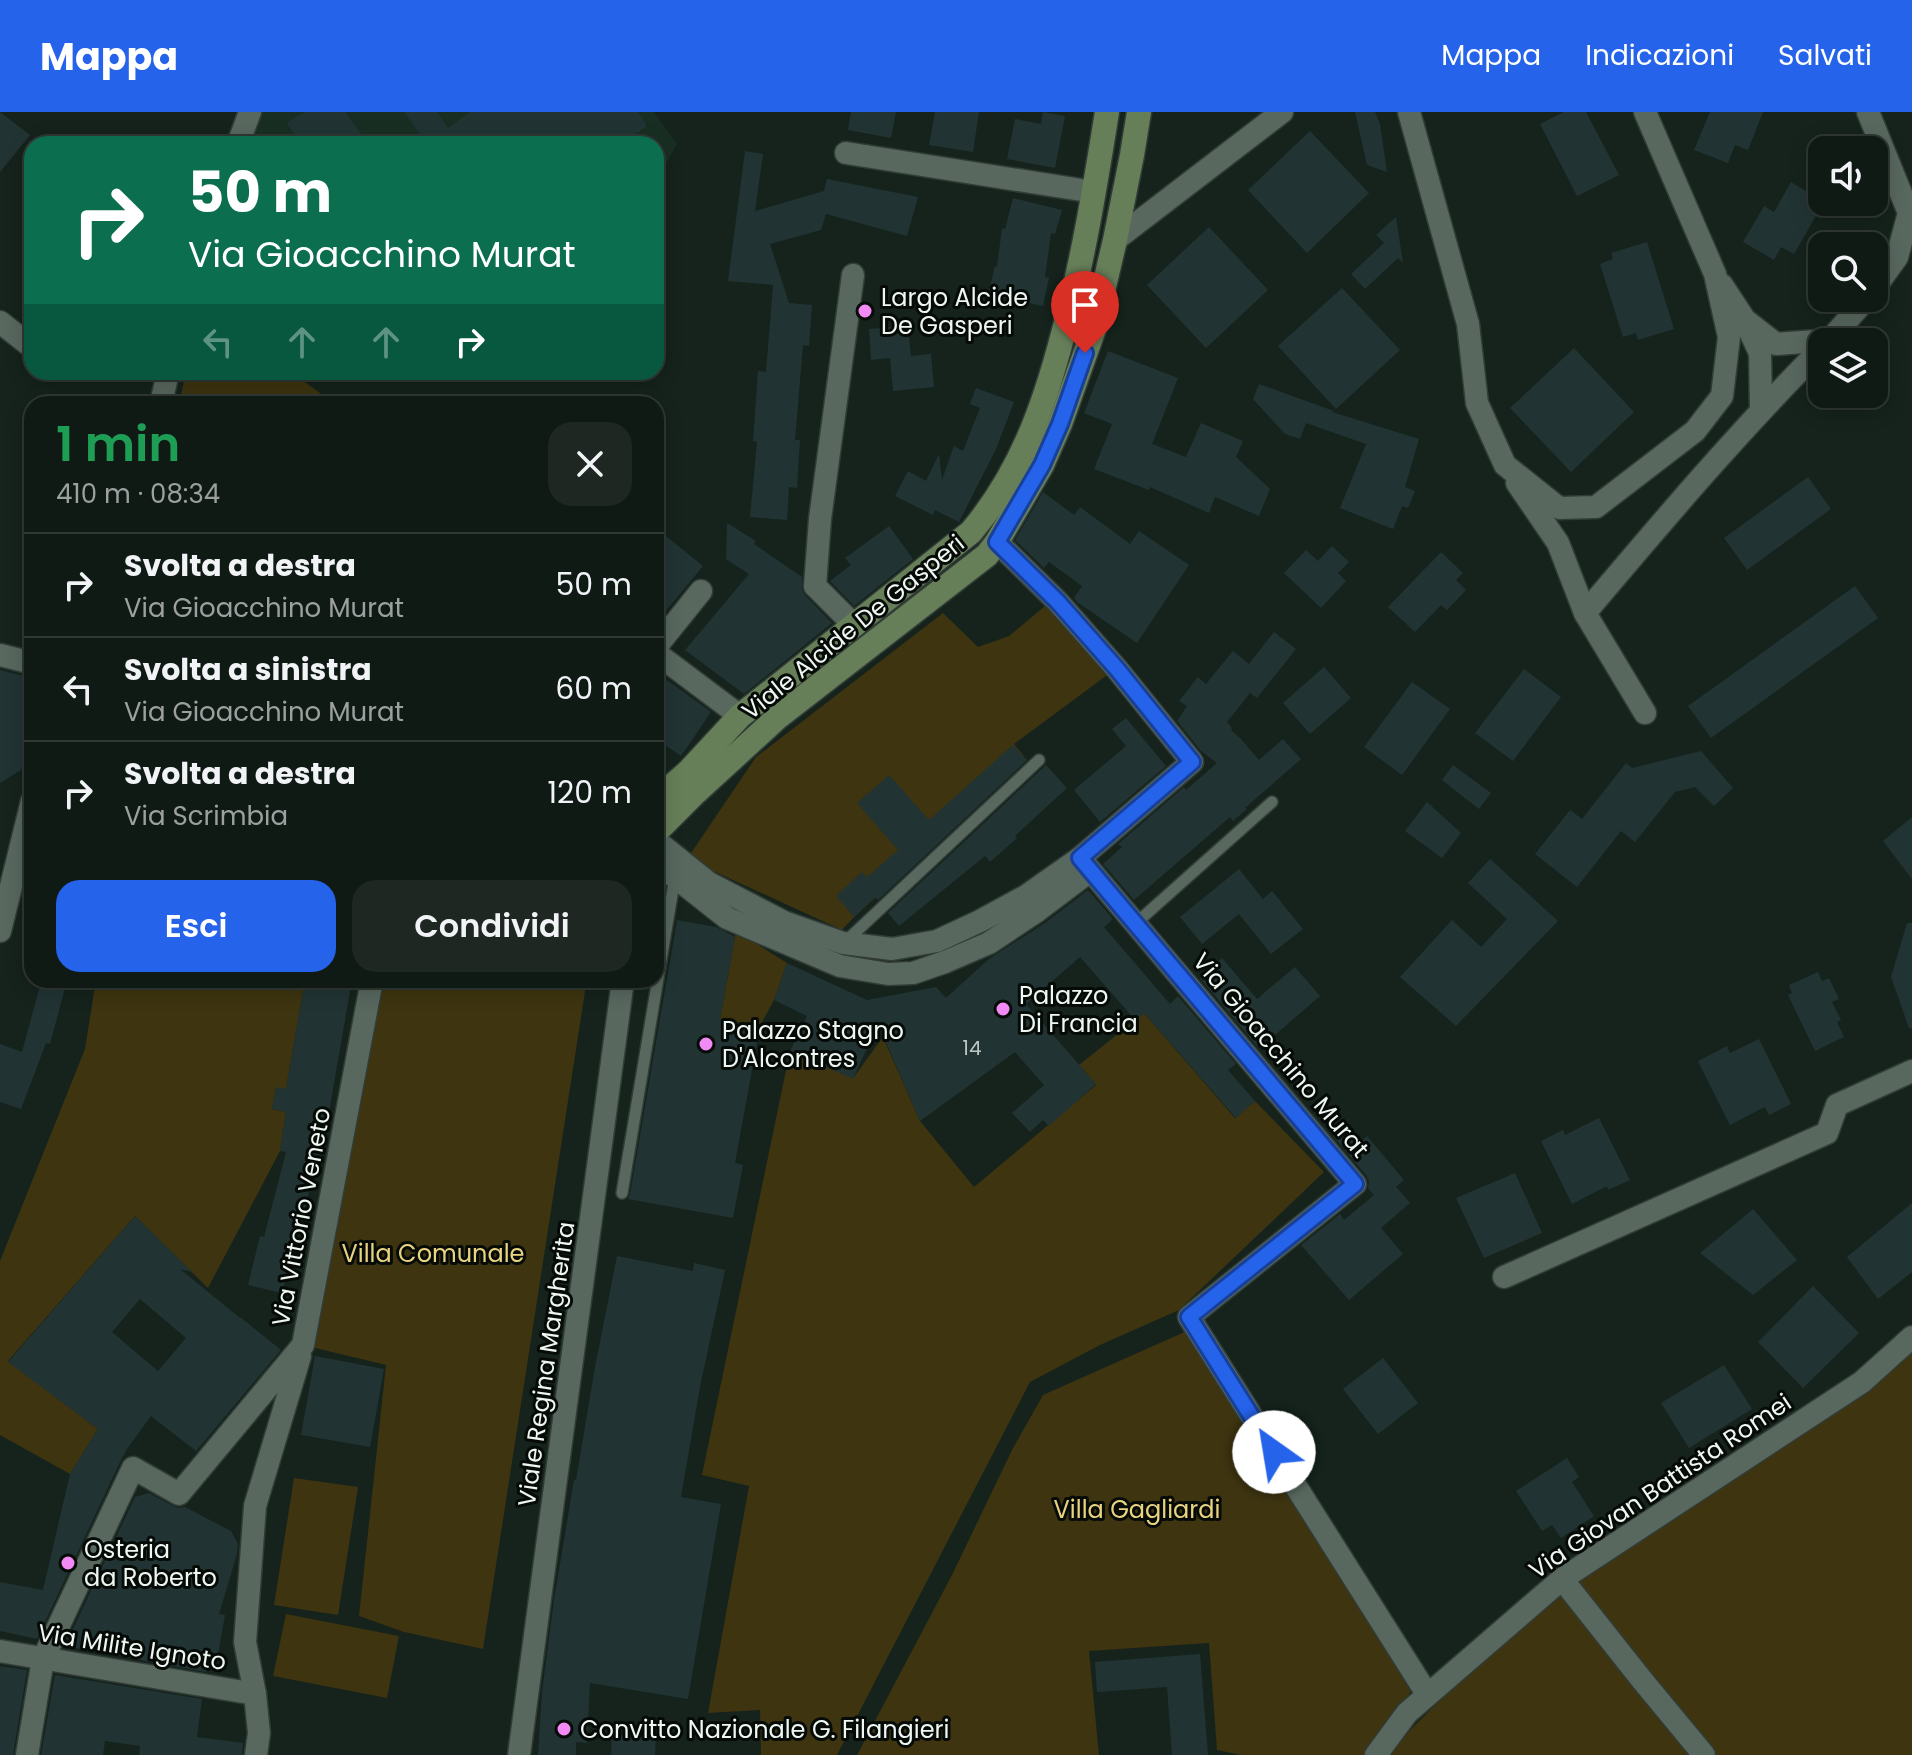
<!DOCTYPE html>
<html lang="it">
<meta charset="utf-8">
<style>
body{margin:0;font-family:Poppins,sans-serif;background:#1e2722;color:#f1f3f6;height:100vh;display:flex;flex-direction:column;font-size:30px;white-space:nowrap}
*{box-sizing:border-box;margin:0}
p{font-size:26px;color:#9ca1a0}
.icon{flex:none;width:44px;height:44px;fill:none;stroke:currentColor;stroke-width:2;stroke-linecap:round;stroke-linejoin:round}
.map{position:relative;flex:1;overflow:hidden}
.details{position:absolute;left:24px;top:284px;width:640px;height:592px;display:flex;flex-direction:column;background:#101a15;border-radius:24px;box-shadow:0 4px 20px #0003,0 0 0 2px #303834}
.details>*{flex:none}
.guide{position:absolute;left:24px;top:24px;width:640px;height:244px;border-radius:24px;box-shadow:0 4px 20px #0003,0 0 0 2px #303834;background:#0b6e4f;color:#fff;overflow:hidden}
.buttons{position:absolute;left:1808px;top:24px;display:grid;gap:16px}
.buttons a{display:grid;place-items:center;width:80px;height:80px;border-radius:16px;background:#101a15;box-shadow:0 4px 20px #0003,0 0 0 2px #303834;font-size:40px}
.pin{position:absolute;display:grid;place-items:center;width:68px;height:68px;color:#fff;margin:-82px -34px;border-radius:50% 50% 50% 0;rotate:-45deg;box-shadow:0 0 8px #0007}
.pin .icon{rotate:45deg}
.me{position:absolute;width:88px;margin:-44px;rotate:328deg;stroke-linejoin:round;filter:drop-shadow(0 0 6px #0008)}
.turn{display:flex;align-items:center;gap:28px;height:168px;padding:0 32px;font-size:36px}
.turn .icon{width:104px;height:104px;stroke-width:2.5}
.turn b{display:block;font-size:56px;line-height:68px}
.lanes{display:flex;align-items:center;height:76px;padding:0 32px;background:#0003;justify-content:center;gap:40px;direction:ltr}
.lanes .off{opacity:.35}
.round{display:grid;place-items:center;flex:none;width:84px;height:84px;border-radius:24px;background:#1e2722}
.summary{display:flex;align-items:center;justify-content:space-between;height:136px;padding:0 32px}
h1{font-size:48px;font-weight:600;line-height:60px;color:#1e9e55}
.button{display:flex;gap:16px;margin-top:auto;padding:16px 32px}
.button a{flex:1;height:92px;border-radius:24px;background:#2563eb;color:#fff;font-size:32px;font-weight:600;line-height:92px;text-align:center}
.button a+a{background:#1e2722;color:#f1f3f6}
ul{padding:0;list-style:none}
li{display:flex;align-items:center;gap:24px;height:104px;padding:0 32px;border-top:2px solid #303834}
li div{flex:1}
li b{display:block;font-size:30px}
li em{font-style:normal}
header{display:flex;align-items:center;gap:48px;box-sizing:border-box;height:112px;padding:0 40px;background:#2563eb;color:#fff}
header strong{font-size:38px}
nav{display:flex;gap:44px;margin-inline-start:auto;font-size:28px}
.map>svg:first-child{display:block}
</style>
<header>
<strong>Mappa</strong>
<nav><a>Mappa</a><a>Indicazioni</a><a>Salvati</a></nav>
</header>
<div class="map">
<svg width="1912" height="1643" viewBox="0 0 1912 1643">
<rect width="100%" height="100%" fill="#15231c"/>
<!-- built -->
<path fill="#192e23" d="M251,0H654L677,32L656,69V32H238Z"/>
<!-- green -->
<g fill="#3e3410">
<path d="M186,260H291L335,292H179Z"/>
<path d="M1045,494L1110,561L1014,632L1024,644L1020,653L854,805L842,818L687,747L756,645L943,501L978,535L1009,524Z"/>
<path d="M736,819L787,851L774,888L760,914L720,907Z"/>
<path d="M96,868H305L286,977L276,976L272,997L286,1000L280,1039L208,1176L135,1104L8,1249L98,1317L70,1362L0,1323V1149L85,937Z"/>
<path d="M372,868H575L586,873L483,1537L404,1520L359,1504L386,1253L303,1233Z"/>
<path d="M1144,901L1235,1006L1255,989L1324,1060L1179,1198L1100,1233L1030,1270L837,1643H761L760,1598L708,1601L749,1374L702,1363L790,939L853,966L883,925L920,1009L974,1075L1096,973L1079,953Z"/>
<path d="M1189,1218L1411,1579L1373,1643H1241L1217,1638L1209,1531L1089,1539L1099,1643H857L952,1463L1013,1336L1043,1283Z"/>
<path d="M1912,1225V1643H1385L1562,1467Z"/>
<path d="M294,1366L358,1375L338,1503L274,1493Z"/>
<path d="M286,1502L399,1524L387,1586L273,1564Z"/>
</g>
<!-- building -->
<g fill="#213433" fill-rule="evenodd">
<path d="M0,0L30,23L0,60Z"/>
<path d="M305,0H345L368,32H301L287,11Z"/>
<path d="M404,0H437L448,16L470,0H638L647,14L621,32H427Z"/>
<path d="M851,0H896L891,26L848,18Z"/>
<path d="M935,0H979L973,40L929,33Z"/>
<path d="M1043,0L1065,4L1055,56L1007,47L1015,7L1041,12Z"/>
<path d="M1355,0H1375L1380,12L1387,60L1367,53Z"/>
<path d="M1564,0H1586L1619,63L1577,84L1540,12Z"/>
<path d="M1710,0H1763L1748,38L1735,33L1728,51L1694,38Z"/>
<path d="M1310,19L1369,81L1307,141L1248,78Z"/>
<path d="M745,39L763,42L755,99L824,79L827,67L918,85L907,124L826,102L821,118L770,132L789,191L812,193L809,234L803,233L795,328H800L797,376L789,375L787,408L750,405L757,330L753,329L758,259L766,260L773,173L728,169Z"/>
<path d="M1791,70L1824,90L1794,142L1781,135L1774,148L1743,130L1764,94L1774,100Z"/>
<path d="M1013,86L1062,98L1055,122L1051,121L1045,165L1049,166L1043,194L988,183L995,154L997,155L1002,116L1005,117Z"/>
<path d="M1396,105L1403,151L1398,146L1365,177L1351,162L1384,131L1376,123Z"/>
<path d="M1209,115L1268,178L1206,236L1147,173Z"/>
<path d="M1647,130L1674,217L1638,228L1636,221L1623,225L1600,152L1613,147L1611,141Z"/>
<path d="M1342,176L1400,238L1336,297L1278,234Z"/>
<path d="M908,214L911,244L931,242L934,275L893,279L890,246L871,248L869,217Z"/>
<path d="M1574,236L1634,300L1571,360L1510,296Z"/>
<path d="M1108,239L1178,266L1152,332L1186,345L1201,311L1243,329L1236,345L1270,377L1259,404L1215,385L1209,401L1150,375L1149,378L1094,357L1112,312L1084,301Z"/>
<path d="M1259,272L1334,299L1332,300L1419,327L1405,375L1415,379L1408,396L1402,394L1393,417L1340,396L1366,332L1306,311L1300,327L1285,322L1253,287Z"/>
<path d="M976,276L1014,290L996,337L959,410L935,398L933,403L895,384L908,359L926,369L939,342L942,368L954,334L963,339L980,296L970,292Z"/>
<path d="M1808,365L1831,397L1747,458L1724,426Z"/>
<path d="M1043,380L1074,403L1080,395L1130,432L1139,419L1189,453L1137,531L1077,490L1074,486L1082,474L1049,450L1044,456L1015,428Z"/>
<path d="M727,411L756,429L754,432L802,465V478L805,483L832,511L744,582L685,538L749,462L726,447Z"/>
<path d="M889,414L913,447L854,494L830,469L851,453L845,446Z"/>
<path d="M656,416L703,454L656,511Z"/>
<path d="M1332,434L1349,450L1338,461L1346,469L1321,496L1284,461L1306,438L1318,449Z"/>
<path d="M1441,440L1463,461L1456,468L1466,478L1447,498L1441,493L1415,520L1388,495Z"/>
<path d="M1855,474L1878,506L1711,626L1688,594Z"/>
<path d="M1274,520L1296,537L1257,586L1250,581L1227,610L1232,616L1231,618L1241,627L1259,648L1283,627L1301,647L1245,696L1247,697L1233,709L1230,705L1134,788L1103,752L1122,735L1118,732L1184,675L1186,678L1217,651L1201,639L1177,609L1187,594L1179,589L1198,565L1206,572L1233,539L1249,552Z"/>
<path d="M1324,555L1351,586L1310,622L1283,591Z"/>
<path d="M1524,557L1561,585L1513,649L1475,621Z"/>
<path d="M0,558L32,566V614L21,658L0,671Z"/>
<path d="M656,560L711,600L681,644L656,627Z"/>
<path d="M1412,570L1450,597L1402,663L1364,635Z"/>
<path d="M1126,606L1166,654L1100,710L1074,678L1126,634L1112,617Z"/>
<path d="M1013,633L1027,648L878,788L875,785L854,805L836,784L862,760L867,765L898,738L857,691L889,663L929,708Z"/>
<path d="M1701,639L1733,676L1714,694L1695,675L1675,680L1635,730L1621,719L1577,775L1535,742L1570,698L1582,707L1626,651L1632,656Z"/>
<path d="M1046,653L1067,676L1015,724L1017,726L990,750L985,744L899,814L888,801Z"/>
<path d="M1453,653L1491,681L1479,697L1442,668Z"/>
<path d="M1427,690L1461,721L1442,746L1405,719Z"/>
<path d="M1912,705V767L1883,729Z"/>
<path d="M1490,747L1558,809L1456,914L1400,865L1452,808L1481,835L1507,807L1468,771Z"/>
<path d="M1239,757L1263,787L1272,779L1303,817L1271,842L1239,802L1202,832L1180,805Z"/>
<path d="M1088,778L1113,807L1104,815L1170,892L1178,884L1236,952L1228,958L1255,989L1236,1006L1144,901L1136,909L1080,845L1026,892L1096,972L1049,1014L1043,1008L1030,1020L1012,1001L1044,973L1015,940L920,1009L878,912L853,967L790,939L807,904L774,888L787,851L867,888L936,875L946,886L990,846L1045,811Z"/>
<path d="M677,808L716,815L735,825L720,907L760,914L735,1051L743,1053L733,1106L628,1087L630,1082Z"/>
<path d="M1907,811H1912V916H1909L1891,865Z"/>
<path d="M1222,846L1257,887L1295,855L1320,884L1275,923L1273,920L1257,934L1200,866Z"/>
<path d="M1818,860L1822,869L1829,866L1839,887L1832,890L1841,908L1837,910L1844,925L1815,939L1788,883L1792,881L1789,873Z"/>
<path d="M305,868H352L321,1046H318L282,1181L248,1173L260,1124L264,1125L286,1040L280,1039L286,1000L272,997L276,975L286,977Z"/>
<path d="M41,870L65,876L50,932L46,931L21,997L0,990V932L22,940Z"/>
<path d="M1759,927L1791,992L1769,1003L1765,995L1730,1013L1698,949L1727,934L1730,941Z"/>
<path d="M1599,1006L1630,1068L1608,1078L1607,1074L1572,1092L1541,1029L1563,1018L1565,1023Z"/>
<path d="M1347,1012L1361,1030L1367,1024L1404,1068L1396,1075L1410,1091L1381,1116L1403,1142L1349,1188L1301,1133L1340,1102L1344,1108L1374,1083L1368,1076L1369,1069L1366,1063L1333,1024Z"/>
<path d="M1515,1061L1542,1121L1484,1146L1456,1086Z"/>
<path d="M1912,1091V1160L1878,1187L1847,1145Z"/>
<path d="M1753,1097L1797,1148L1753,1183L1700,1141Z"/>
<path d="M135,1104L192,1160L180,1157L240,1206V1205L281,1238L196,1339L151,1304L127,1337L120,1350L37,1527L0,1519V1470L43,1478L70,1362L98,1317L8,1250ZM140,1187L186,1226L158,1259L112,1220Z"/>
<path d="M617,1144L693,1159L694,1151L725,1158L700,1275L681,1385L721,1392L688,1587L590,1571L587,1631L576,1630V1643H538L542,1580L554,1488L574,1368H576L595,1255Z"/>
<path d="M1813,1174L1859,1221L1803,1276L1758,1230Z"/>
<path d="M315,1244L384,1257L370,1335L301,1323Z"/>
<path d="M1383,1246L1418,1291L1378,1322L1343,1277Z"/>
<path d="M1724,1253L1752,1297L1689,1336L1661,1291Z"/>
<path d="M1567,1346L1579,1365L1572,1370L1594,1404L1561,1426L1552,1413L1542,1419L1516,1379Z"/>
<path d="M149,1381L173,1394L179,1396L185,1395L231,1419L238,1432L237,1442L219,1502L225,1503L215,1559L207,1558L206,1560L65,1534L135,1385Z"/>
<path d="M1200,1542L1208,1643H1172L1167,1575L1097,1580L1095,1550Z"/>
<path d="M0,1554L27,1558L13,1643H0Z"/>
<path d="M55,1563L202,1587L197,1625L243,1631L242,1643H139L140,1634L105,1629L103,1643H41Z"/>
<path d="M612,1623L656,1625L655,1643H611Z"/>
</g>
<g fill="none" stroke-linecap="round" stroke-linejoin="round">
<!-- lane casing -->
<g stroke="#313c36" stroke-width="14">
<g id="lane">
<path d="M1135,812L1272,690"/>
<path d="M844,831L1039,648"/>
<path d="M622,1081L675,765"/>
</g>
</g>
<!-- street casing -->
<g stroke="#313c36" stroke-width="25">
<g id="street">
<path d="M1409,0L1468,212L1477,291L1505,353L1559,396L1596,395L1695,319L1722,284L1729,225L1715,162L1645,0"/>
<path d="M1868,0L1909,101L1897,145L1874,177"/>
<path d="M238,32L250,0"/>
<path d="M846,41L1094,80"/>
<path d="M1115,128L1282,0"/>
<path d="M853,163L820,407L815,474L854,513"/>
<path d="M1722,173L1745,208L1776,232L1830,228"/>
<path d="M0,210L28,232"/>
<path d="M1747,213L1760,241L1761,298"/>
<path d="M1828,230L1867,186"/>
<path d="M161,292L168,260"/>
<path d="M1517,371L1558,431L1585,501"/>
<path d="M656,535L701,479"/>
<path d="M656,541L740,604"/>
<path d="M0,543L32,551"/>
<path d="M1645,601L1585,501C1662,410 1738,320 1822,236"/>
<path d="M659,731L709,771L784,810L843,831L892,837L937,829L980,809L1026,784L1080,746L1192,650L1117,557L1058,490L997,430"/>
<path d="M1080,746L1355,1072L1189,1205L1427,1582"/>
<path d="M656,750L727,806L840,854L888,862L913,861L945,850L989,831L1037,799L1090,759"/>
<path d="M0,819L32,689"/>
<path d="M1504,1165L1827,1021L1837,993L1912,959"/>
<path d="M1562,1467L1642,1568L1704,1643"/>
<path d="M0,1539L255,1582"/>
<path d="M27,1643L43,1547L133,1356L179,1382L303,1233L372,868"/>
<path d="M256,1643L259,1621L255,1582L245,1530L255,1394L300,1244"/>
<path d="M519,1643L623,868"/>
<path d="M1376,1643L1407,1601L1562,1467L1862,1270L1912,1225"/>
</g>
</g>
<!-- secondary casing -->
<g stroke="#313c36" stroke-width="27">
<g id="secondary">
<path d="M656,688L689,659L740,604L971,420C1020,362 1044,295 1063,222C1083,149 1095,75 1107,0"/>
<path d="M661,715L694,682L778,605L987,443L997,430L1042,353L1060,312L1094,217L1115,128L1132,43L1139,0"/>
</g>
</g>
<!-- lane -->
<use href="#lane" stroke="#58685f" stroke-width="11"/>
<!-- street -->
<use href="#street" stroke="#58685f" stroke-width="22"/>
<!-- secondary -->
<use href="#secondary" stroke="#677f59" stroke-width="24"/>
</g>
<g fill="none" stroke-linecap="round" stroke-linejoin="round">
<!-- route casing -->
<g stroke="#184099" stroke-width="20">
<path id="route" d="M1085,241L1060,312L1042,353L997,430L1058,490L1117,557L1192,650L1080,746L1355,1072L1189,1205L1274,1340"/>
</g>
<!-- route -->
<use href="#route" stroke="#2563eb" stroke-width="14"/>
</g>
<!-- markers -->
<g fill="#f18af4" stroke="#060b08" stroke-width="3">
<circle cx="865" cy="199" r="8"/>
<circle cx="1003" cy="897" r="8"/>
<circle cx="706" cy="932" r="8"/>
<circle cx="68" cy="1451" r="8"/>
<circle cx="564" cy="1617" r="8"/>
</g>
<g text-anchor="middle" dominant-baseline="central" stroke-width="6" stroke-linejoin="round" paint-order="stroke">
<!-- number labels -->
<g font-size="20" fill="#bbc6c2">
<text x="972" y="936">14</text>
</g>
<!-- poi labels -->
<g font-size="24" fill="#eef7f2" stroke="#060b08" text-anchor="start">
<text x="881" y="185">Largo Alcide<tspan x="881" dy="28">De Gasperi</tspan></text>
<text x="1019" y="883">Palazzo<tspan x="1019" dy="28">Di Francia</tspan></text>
<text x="722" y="918">Palazzo Stagno<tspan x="722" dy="28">D'Alcontres</tspan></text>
<text x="84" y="1437">Osteria<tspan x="84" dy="28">da Roberto</tspan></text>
<text x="580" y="1617">Convitto Nazionale G. Filangieri</text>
</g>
<!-- street labels -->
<g font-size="24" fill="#eef7f2" stroke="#060b08">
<text transform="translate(853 515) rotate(-39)">Viale Alcide De Gasperi</text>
<text transform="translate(1281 943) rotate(50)">Via Gioacchino Murat</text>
<text transform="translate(301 1105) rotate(-79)">Via Vittorio Veneto</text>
<text transform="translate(546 1252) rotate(-82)">Viale Regina Margherita</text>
<text transform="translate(1660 1374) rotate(-34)">Via Giovan Battista Romei</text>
<text transform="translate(132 1535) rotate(9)">Via Milite Ignoto</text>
</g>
<!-- park labels -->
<g font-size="24" fill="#ead37f" stroke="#060b08">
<text x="433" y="1141">Villa Comunale</text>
<text x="1137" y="1397">Villa Gagliardi</text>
</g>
</g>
</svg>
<div class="buttons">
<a><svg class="icon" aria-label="sound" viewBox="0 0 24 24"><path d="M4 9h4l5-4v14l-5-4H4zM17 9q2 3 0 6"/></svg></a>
<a><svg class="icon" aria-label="search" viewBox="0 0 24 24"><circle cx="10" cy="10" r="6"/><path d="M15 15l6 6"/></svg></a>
<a><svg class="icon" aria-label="layers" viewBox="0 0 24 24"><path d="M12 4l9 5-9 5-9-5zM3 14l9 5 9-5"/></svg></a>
</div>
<div class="pin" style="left:1085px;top:241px;background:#d93025"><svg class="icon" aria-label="arrive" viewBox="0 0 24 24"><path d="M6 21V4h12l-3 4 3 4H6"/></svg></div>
<svg class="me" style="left:1274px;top:1340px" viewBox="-20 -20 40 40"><circle r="19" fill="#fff"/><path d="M0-13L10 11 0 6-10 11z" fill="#2563eb"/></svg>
<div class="guide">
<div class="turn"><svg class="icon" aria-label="right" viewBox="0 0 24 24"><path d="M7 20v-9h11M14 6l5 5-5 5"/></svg><div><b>50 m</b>Via Gioacchino Murat</div></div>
<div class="lanes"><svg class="icon off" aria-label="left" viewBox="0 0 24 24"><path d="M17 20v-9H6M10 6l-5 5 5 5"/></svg><svg class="icon off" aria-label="ahead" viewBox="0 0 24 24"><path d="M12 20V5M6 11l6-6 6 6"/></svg><svg class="icon off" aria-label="ahead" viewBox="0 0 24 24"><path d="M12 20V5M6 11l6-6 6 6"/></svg><svg class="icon" aria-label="right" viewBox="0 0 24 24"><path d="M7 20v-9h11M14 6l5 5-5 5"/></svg></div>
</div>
<section class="details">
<div class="summary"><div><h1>1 min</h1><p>410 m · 08:34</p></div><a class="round"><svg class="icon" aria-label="close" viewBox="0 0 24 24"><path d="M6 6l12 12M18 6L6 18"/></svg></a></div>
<ul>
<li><svg class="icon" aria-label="right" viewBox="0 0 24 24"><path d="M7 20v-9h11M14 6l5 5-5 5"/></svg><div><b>Svolta a destra</b><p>Via Gioacchino Murat</p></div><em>50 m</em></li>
<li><svg class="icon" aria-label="left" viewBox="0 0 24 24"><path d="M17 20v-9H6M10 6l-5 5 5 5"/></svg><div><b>Svolta a sinistra</b><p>Via Gioacchino Murat</p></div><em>60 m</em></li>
<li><svg class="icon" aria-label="right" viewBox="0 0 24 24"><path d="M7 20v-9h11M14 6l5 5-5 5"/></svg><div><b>Svolta a destra</b><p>Via Scrimbia</p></div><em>120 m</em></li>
</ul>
<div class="button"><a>Esci</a><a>Condividi</a></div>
</section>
</div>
